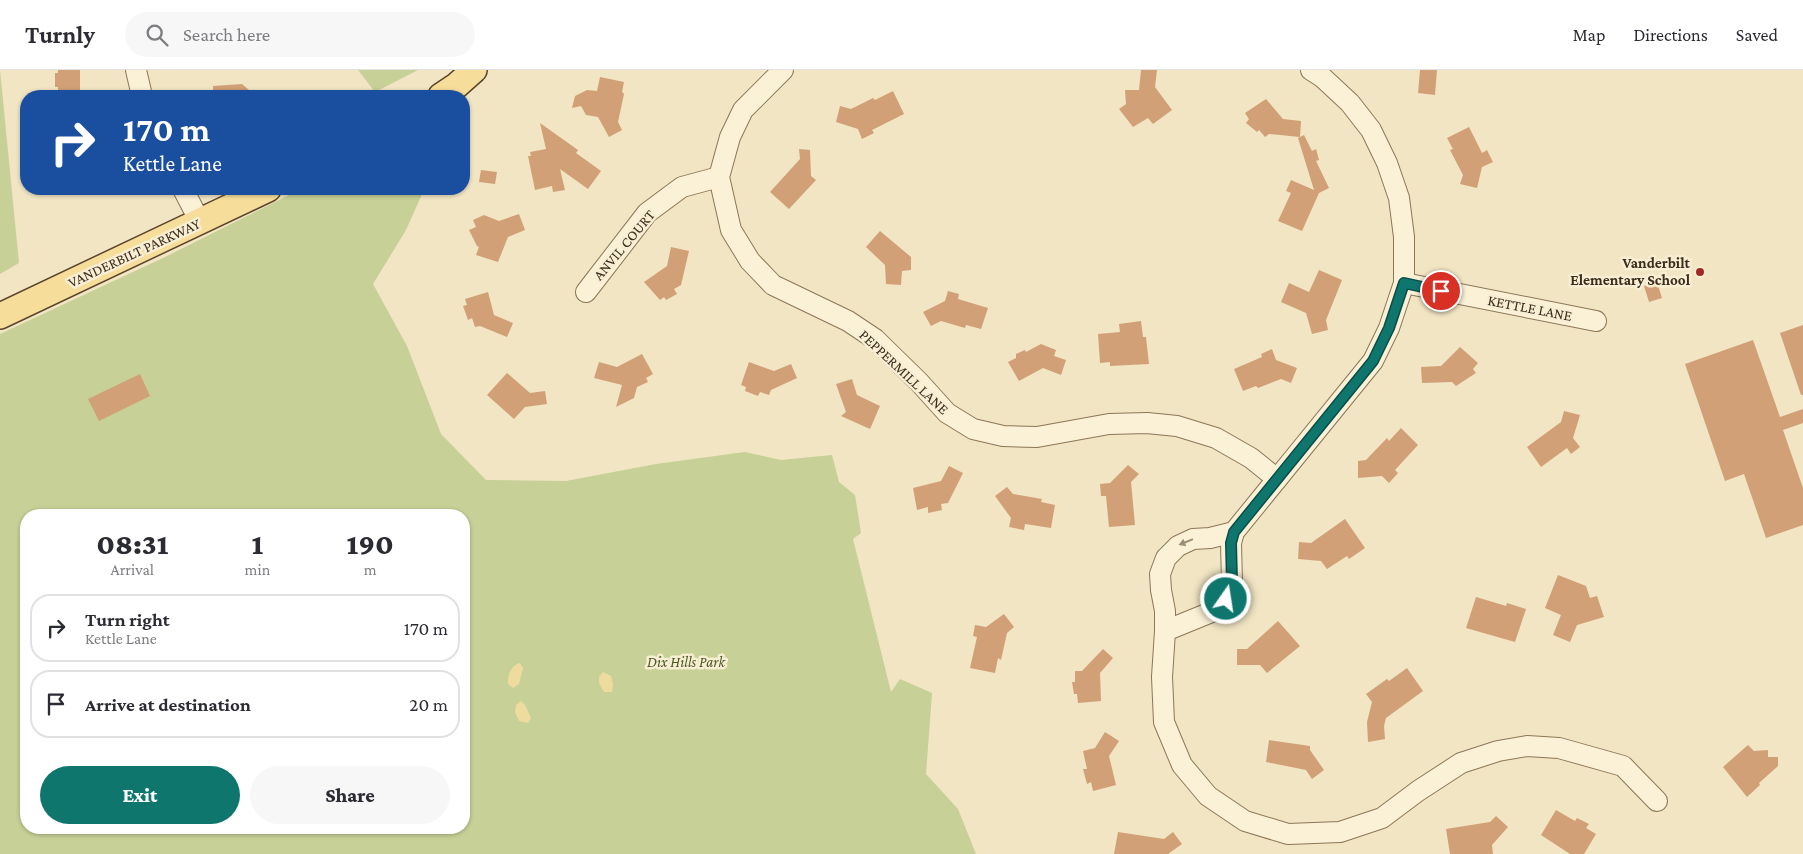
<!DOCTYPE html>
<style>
body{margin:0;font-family:"Crimson Pro",serif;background:#f7f7f7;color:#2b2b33;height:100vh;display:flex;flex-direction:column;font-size:19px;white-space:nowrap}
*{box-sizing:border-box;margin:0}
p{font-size:16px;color:#7c7c81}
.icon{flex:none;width:28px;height:28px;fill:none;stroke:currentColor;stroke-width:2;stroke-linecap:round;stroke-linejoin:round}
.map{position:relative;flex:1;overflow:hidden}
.panel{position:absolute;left:20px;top:439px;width:450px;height:325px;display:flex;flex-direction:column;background:#fff;border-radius:20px;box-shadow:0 1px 4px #0004}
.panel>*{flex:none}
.top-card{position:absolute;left:20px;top:20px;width:450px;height:105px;border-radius:20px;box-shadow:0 1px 4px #0004;background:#1a4fa0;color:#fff;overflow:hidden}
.pin{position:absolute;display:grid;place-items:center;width:42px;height:42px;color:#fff;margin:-21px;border:2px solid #fff;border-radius:50%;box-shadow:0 1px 5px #0007}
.me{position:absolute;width:55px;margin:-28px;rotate:13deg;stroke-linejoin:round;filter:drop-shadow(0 0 4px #0008)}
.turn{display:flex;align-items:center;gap:18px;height:105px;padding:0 20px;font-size:22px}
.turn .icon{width:65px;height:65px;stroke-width:2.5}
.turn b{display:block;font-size:35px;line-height:42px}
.eta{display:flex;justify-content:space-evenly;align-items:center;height:85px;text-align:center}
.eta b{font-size:30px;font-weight:800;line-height:35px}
.button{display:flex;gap:10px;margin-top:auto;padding:10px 20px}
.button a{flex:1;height:58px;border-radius:30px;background:#0f766e;color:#fff;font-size:20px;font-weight:800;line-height:58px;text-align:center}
.button a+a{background:#f7f7f7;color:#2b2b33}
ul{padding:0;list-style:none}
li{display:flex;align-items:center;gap:15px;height:68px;margin:0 10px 8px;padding:0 10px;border:2px solid #e1e1e2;border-radius:20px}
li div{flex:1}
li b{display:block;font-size:19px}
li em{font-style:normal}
header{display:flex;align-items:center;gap:30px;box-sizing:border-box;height:70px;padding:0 25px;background:#fff;border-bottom:1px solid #e1e1e2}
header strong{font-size:24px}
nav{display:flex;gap:28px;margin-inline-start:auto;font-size:18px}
.search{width:350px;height:45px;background:#f7f7f7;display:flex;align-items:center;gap:12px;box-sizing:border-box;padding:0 18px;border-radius:28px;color:#7c7c81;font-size:19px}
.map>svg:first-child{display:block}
</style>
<header>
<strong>Turnly</strong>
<div class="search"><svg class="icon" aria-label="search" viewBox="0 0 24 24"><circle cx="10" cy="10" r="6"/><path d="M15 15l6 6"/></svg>Search here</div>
<nav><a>Map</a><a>Directions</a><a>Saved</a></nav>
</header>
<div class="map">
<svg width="1803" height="784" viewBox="0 0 1803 784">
<rect width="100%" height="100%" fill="#f1e5c3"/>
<!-- green -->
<g fill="#c7d096" fill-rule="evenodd">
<path d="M0,0L19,193L0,204Z"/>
<path d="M358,0H418L375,22Z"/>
<path d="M301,119H423V122L406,160L373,214L407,276L441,364L486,410L566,411L656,394L745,382L781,390L832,385L839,412L855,425L861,463L853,469L891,622L900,609L932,623L926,704L958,739L976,784H0V264L165,187ZM26,445H464V758H26Z"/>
</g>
<!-- sand -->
<g fill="#eedc9e">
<path d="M520,593L523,598L519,614L513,618L508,614C507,606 511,595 520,593Z"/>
<path d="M603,602L611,606L613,614L612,622H604L599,613V607Z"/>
<path d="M521,631L525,635L531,648L528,653L519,651L515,642L516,635Z"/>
</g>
<!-- building -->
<g fill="#d1a076">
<path d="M58,0H80V26H58V17H55V3H58Z"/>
<path d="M1141,0H1157L1155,17L1172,40L1153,54L1148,48L1133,57L1119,39L1126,34L1125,20H1139Z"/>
<path d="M1420,0H1437L1435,25L1418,23Z"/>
<path d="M600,7L624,12L622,22L624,24L618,52L622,60L609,67L598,47L586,45L581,36L572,38L575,26L587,20L597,21Z"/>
<path d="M242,14L256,26H213V16Z"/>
<path d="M893,21L904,44L872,60L874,63L862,69L858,59L836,52L840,36L851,39L873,28L875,30Z"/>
<path d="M1266,29L1283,49L1301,51L1300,67L1269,64L1265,67L1259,60L1257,62L1246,53L1249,49L1245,43Z"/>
<path d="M540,53L578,80L576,83L601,101L588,119L560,99L565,120L553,122L552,116L535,120L528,86H531L530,82L546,79Z"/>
<path d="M1469,57L1482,83L1487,80L1493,92L1482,97L1477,118L1460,114L1463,105L1450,80L1453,79L1447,68Z"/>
<path d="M1304,65L1312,81L1316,79L1319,90L1316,91L1329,118L1319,123L1302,161L1278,151L1291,123L1286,121L1291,110L1314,120L1298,68Z"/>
<path d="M799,79L810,80L811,106L816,110L789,139L770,122L800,89Z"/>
<path d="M481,100L497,102L495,114L479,112Z"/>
<path d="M519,144L525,160L508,167L498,192L476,185L479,177L477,176L469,160L476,157L473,150L484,145L499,151Z"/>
<path d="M880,161L911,187V200L902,201L901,215L886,214L885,195L866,177Z"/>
<path d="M671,177L689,181L681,215L674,219L677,224L666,230L664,227L660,230L644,212L667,196Z"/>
<path d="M1319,200L1342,210L1326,250L1328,260L1312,264L1306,243L1281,232L1289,213L1309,222Z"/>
<path d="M1657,212L1662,228L1649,232L1644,216Z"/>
<path d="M948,221L959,224L958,229L988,238L981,259L966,255L965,258L941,251L931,256L923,242L945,231Z"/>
<path d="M488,222L494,245L513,253L507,267L480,256L475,257L472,248L468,250L463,236L467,235L465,229Z"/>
<path d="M1141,251L1143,267H1146L1149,294L1110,296V292L1100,293L1098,264L1120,262L1119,254Z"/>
<path d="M1803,255V325H1801L1780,263Z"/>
<path d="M1753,270L1780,347L1803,339V353L1783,360L1803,418V455L1766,468L1744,404L1725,411L1685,294Z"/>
<path d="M1041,274L1056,280L1054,286L1066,290L1061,305L1043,298L1019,311L1008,292L1016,288V284L1025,280L1026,282Z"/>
<path d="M1460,277L1478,293L1473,299L1476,303L1456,316L1452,312L1422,313L1421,297L1441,296Z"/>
<path d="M1272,279L1276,290L1297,298L1291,313L1281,309L1258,318L1256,316L1243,321L1234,299L1262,287L1261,284Z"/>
<path d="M642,284L653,304L646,308L648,312L637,317L634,328L616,337L622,315L594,308L599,292L617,297Z"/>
<path d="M749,292L774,301L791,294L797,308L771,320L769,325L760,322L758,326L745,321L746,317L741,315Z"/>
<path d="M507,303L530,323L545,321L547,334L525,337L514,349L487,325Z"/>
<path d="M140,304L150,326L99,351L88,329Z"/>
<path d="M852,309L857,325L880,336L870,359L841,346L846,342L836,314Z"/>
<path d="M1564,341L1580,345L1573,368L1580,377L1571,384L1567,378L1541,397L1527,377L1561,352Z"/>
<path d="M1401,358L1418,375L1395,400L1398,403L1389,413L1382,406L1358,408V391L1366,390L1387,368L1389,371Z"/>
<path d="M1128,395L1139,404L1131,412L1135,455L1109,457L1106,426H1101L1100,414L1110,413Z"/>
<path d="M949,396L963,403L948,433L941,434L942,440L928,443V437L917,440L913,418L941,411Z"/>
<path d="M1007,417L1013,424L1042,429L1041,432L1055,435L1051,458L1025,454L1024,460L1009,457L1011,448L995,426Z"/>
<path d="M1345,449L1365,478L1349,489L1347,486L1327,499L1321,491L1298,489L1299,472L1311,473Z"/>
<path d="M1558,505L1586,516L1590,528L1597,526L1604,547L1577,555L1570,572L1553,565L1561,545L1545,538Z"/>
<path d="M1476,527L1506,536L1507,533L1526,539L1515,572L1466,558Z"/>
<path d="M1004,544L1014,557L1007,563L1001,590L998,588L995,603L970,598L977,567L973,566L975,555L986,557Z"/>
<path d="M1278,551L1300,576L1267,603L1260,595H1237V579H1247Z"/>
<path d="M1103,579L1113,588L1100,603L1101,631L1078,633L1077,624H1074L1072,612H1075V601H1082Z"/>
<path d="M1407,598L1423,621L1386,648L1384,656L1385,669L1368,672L1367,652L1372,632L1366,624L1387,609L1389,611Z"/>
<path d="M1105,662L1119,671L1109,686L1116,715L1093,721L1091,712L1087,714L1083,699H1087L1083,681L1095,678Z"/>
<path d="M1269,670L1310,676V680L1324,700L1312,709L1306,700L1266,692Z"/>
<path d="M1748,675L1754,681L1768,680V687H1778V696L1759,713L1760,715L1747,727L1723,697Z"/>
<path d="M1556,740L1575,751L1577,748L1589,754L1586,758L1596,764L1584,784H1570L1541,765Z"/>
<path d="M1496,746L1508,757L1492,775L1493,784H1450L1446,759L1490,752Z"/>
<path d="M1118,762L1164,769L1173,762L1182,774L1168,784H1114Z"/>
</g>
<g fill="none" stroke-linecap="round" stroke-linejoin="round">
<!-- minor casing -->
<g stroke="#8d7658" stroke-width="22">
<g id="minor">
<path d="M136,0L142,26"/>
<path d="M783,0L743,40L730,67L719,107L731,160L750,191L773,215L848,251L875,269L919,312L947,343L973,359L1003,366L1037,367L1109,354L1147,353L1177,356L1216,368L1251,388L1277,409"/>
<path d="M183,119L200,152"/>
<path d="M1404,213L1596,251"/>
<path d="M586,222L647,143L682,117L719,107"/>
<path d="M1234,462L1210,468L1193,469L1178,476L1166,488L1160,504L1161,520L1165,541V561L1214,541L1226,529L1232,513L1231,473L1234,462L1373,291L1389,258L1404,213V167L1399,128L1387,93L1371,60L1350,33L1322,7L1311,0"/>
<path d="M1165,561L1162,607L1164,652L1182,695L1208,726L1245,751L1288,764L1340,762L1382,748L1418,721L1461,693L1498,681L1527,676L1559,678L1623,696L1657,731"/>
</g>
</g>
<!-- major casing -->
<g stroke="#5a442d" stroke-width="28">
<g id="major">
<path d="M441,26L456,16L474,0"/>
<path d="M0,246L268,119"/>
</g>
</g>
<!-- minor -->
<use href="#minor" stroke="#fbf1d7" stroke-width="20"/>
<!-- major -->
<use href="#major" stroke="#f6dd99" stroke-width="25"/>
</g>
<!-- one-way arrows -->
<defs><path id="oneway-solid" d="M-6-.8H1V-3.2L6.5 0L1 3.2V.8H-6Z" transform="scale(1.25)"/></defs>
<use fill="#9b8f7a" href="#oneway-solid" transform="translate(1186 472) rotate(158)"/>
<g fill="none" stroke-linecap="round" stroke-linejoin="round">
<!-- route casing -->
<g stroke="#0a4d48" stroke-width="12">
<path id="route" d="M1226,529L1232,513L1231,473L1234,462L1373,291L1389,258L1404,213L1441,221"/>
</g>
<!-- route -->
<use href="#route" stroke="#0f766e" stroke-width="9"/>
</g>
<!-- markers -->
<circle fill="#a02824" stroke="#f8eed3" stroke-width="2" cx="1700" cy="202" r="5"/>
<g text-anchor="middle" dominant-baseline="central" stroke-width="5" stroke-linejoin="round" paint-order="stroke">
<!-- street labels -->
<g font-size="15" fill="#3b2d1d" stroke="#f8eed3">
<text transform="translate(624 175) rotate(-50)">ANVIL COURT</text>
<text transform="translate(134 183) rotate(-25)">VANDERBILT PARKWAY</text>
<text transform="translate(1530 238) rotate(11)">KETTLE LANE</text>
<text transform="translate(904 302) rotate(43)">PEPPERMILL LANE</text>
</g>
<!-- poi labels -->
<g font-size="15" font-weight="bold" fill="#3b2d1d" stroke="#f8eed3" text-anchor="end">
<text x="1690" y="193">Vanderbilt<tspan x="1690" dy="17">Elementary School</tspan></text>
</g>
<!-- park labels -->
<g font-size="15" font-style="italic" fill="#495923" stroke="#f8eed3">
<text x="686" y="592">Dix Hills Park</text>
</g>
</g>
</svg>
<div class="pin" style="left:1441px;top:221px;background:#d93025"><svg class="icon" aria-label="arrive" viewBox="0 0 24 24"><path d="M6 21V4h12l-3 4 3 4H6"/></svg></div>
<svg class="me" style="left:1226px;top:529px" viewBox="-20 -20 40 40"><circle r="17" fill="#0f766e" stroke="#fff" stroke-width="3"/><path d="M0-11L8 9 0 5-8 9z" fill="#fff"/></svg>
<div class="top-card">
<div class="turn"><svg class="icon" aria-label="right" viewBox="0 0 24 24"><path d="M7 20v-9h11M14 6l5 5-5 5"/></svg><div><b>170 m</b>Kettle Lane</div></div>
</div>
<section class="panel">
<div class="eta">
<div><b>08:31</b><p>Arrival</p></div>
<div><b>1</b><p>min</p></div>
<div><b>190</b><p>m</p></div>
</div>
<ul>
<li><svg class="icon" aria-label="right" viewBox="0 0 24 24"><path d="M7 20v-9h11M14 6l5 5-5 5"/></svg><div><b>Turn right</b><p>Kettle Lane</p></div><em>170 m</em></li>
<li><svg class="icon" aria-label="arrive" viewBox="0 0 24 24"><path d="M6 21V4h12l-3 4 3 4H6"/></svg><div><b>Arrive at destination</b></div><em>20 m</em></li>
</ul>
<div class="button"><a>Exit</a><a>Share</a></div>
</section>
</div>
